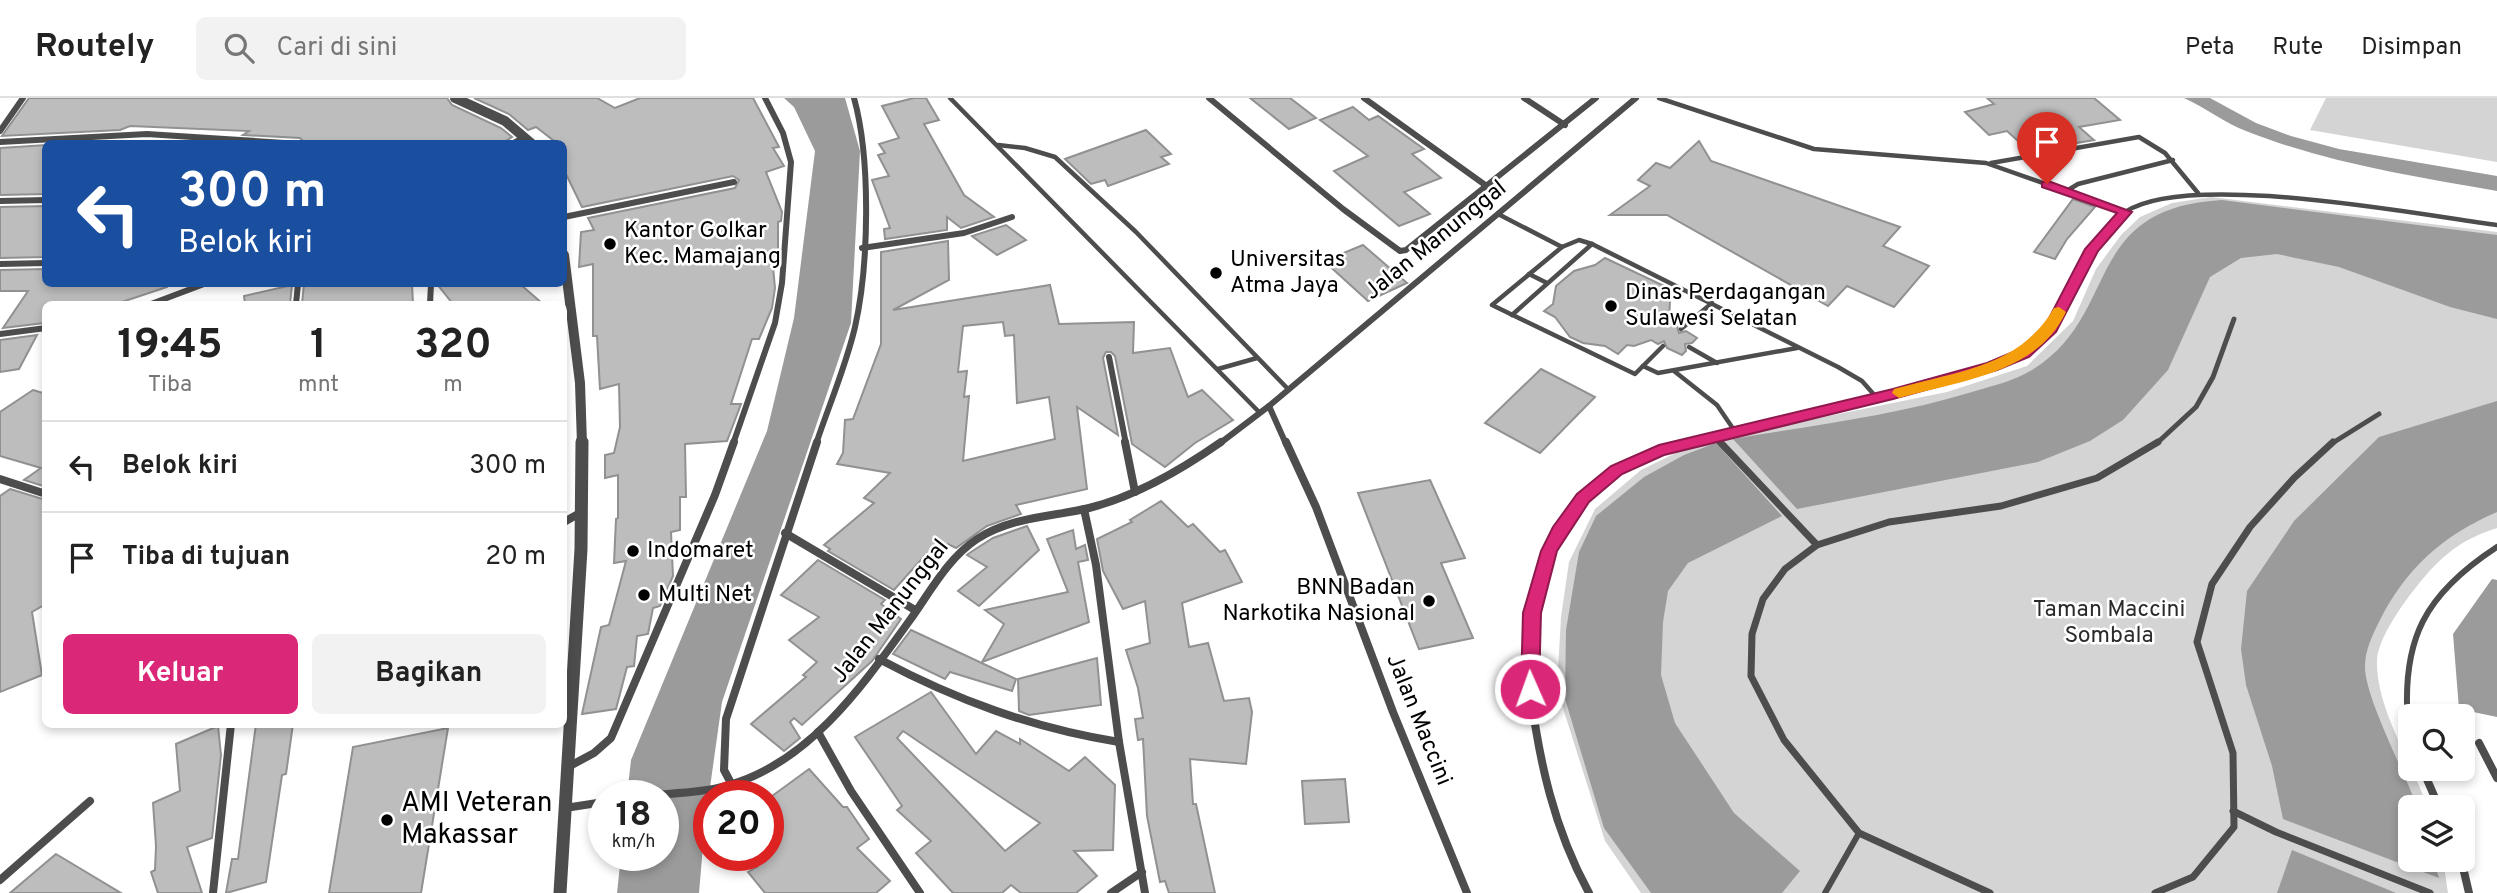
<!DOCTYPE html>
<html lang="id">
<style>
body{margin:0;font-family:Overpass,sans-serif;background:#f2f2f2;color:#222;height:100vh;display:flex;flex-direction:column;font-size:26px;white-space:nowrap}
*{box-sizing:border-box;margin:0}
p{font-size:23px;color:#767676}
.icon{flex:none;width:38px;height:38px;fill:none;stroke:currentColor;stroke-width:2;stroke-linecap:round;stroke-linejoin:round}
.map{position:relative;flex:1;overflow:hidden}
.sheet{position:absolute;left:42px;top:203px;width:525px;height:427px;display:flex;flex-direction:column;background:#fff;border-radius:10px;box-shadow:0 4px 10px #0003}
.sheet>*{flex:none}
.top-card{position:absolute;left:42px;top:42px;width:525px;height:147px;border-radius:10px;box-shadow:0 4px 10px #0003;background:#1a4fa0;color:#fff;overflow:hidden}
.fabs{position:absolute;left:2398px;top:606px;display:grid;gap:14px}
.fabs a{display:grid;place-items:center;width:77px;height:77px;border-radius:10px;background:#fff;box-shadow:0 4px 10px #0003;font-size:35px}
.speed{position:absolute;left:588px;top:682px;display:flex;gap:14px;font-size:35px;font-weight:700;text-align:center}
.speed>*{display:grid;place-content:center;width:91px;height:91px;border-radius:50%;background:#fff;box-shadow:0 4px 10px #0003;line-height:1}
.speed small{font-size:18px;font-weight:400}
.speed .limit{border:10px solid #d22;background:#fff;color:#111}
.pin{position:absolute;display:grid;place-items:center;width:60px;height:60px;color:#fff;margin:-72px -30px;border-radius:50% 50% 50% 0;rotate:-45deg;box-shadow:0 0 7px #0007}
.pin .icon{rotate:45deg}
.me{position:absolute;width:77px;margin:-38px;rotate:358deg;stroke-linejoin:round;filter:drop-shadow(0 0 5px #0008)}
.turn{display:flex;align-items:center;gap:24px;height:147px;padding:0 21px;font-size:32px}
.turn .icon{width:91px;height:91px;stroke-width:2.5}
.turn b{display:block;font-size:49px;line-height:60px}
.eta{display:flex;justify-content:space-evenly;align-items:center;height:119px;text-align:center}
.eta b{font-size:42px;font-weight:700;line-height:49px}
.primary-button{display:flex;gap:14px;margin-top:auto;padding:14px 21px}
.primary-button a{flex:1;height:80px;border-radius:10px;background:#db2777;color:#fff;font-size:28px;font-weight:700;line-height:80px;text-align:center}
.primary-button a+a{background:#f2f2f2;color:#222}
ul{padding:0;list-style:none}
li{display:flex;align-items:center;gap:21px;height:91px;padding:0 21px;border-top:2px solid #e0e0e0}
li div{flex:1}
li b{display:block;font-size:26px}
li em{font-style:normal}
header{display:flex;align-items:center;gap:42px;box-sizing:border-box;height:98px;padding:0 35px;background:#fff;border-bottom:2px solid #e0e0e0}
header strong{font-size:33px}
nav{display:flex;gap:38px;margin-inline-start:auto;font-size:24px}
.search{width:490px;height:63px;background:#f2f2f2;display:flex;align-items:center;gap:18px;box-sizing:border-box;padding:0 24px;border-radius:10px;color:#767676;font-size:26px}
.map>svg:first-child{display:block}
</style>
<header>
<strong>Routely</strong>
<div class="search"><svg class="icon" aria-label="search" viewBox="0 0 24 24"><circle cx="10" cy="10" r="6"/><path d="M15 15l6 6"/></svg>Cari di sini</div>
<nav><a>Peta</a><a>Rute</a><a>Disimpan</a></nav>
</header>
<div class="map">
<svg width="2497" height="795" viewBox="0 0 2497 795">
<rect width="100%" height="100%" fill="#fff"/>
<!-- green -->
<g fill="#d4d4d4">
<path d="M2326,0H2497V64L2310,32Z"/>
<path d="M2211,99L2497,134V430C2461,441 2440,459 2417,488C2403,505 2377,542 2377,563C2376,611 2413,665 2427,709H2410V761H2443L2448,795H1641L1605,743L1557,591L1561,519L1569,464L1595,411L1641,372L1684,351L1749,334L1947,294L2027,268L2073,223L2096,171L2121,137L2140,119L2172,105Z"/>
</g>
<!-- water -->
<g fill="#9b9b9b">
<path d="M784,0H845L860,53L851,225L722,604L705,725L699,795H617L621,758H663V698H627L631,662L767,333L794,220L815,53L794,9Z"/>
<path d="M2184,0H2210L2256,25L2291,38L2339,51L2497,78V93C2412,78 2327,65 2246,33C2225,25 2206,10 2184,0Z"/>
<path d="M2222,102L2497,137V221L2450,209L2339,169L2277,156L2241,160L2210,179L2168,272L2123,322L2090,343L2038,364L1797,411L1733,341C1813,327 1894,318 1972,294C1992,288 2014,283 2032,272C2122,217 2080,110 2222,102Z"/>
<path d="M2497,303V414C2443,437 2405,471 2379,524C2372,538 2365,552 2365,569C2365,600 2405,674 2417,709H2410V761H2433L2439,780L2283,721L2272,668L2246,587L2241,551L2247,493L2294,423L2379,339Z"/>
<path d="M1716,345L1782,418L1688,465L1668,493L1663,524L1661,577L1675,625L1734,715L1800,773L1782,795H1651L1604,730L1565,601L1566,532L1579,454L1596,418L1644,379L1684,357Z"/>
<path d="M2492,481L2497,482V619L2459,611L2453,536Z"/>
<path d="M2292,752L2396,795H2277Z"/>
</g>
<!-- building -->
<g fill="#bdbdbd" stroke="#919191" stroke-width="2" fill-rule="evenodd">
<path d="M29,0H447L452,7L501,30L512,39L501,46H306L300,40L243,37L249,33L130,28L120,32L2,38Z"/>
<path d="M474,0H597L615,10L640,0H753L779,49L773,50L784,68L766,74L782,114L781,123L778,124V157L772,158L775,190L772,210L759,241H752L731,306H741L727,343L685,346L686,399H680V432L671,434L673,478L660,508L653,510L648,536L637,538L634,568L627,569L616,611L582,616L601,529L609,527L626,463L614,465L616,421L618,420V377L605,380V357L614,355L620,329L619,286L600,291L597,238H593V166L579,169L581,134L594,132L588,120L735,90L739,82L733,78L582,109L564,72V46H558L536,29L528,32L509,16Z"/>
<path d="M914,0H926L939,22L924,26L964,97L994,119L961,130L947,119V132L885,141L884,131L890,130L872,82L889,78L878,57L885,55L879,46L899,40L882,8Z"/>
<path d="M1250,0H1290L1316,20L1289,31Z"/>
<path d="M1987,0H2094L2120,22L2079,29L2094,42L2029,53L2007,33L1989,37L1965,14L1994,6Z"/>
<path d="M1353,9L1369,22L1378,18L1424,51L1412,56L1441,80L1404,94L1430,116L1399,128L1334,73L1368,58L1320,22Z"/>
<path d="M1146,32L1171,56L1161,59L1169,66L1108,88L1105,82L1091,86L1065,61Z"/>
<path d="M1699,43L1711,63L1900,129L1883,148L1929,168L1894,209L1847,188L1828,208L1667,117H1610L1650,88L1638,82L1656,65L1670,70Z"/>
<path d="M46,47V96L0,97V50Z"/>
<path d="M2073,101L2095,109L2067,141L2055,161L2034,154Z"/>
<path d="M46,108V159L0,160V109Z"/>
<path d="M1006,127L1026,142L997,157L972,138Z"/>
<path d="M948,143L949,182L893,212L1050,187L1059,226L1134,224L1133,255L1170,250L1188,299L1202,292L1233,322L1195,345L1165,369L1132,346L1115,258L1111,254H1106L1103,260L1118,337L1077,309L1087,391L1016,407L1021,416L987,428L956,450L948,446L932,459L927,455L894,492L828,453L830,451L824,447L874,405L864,400L890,375L837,366L843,355L845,322L853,321L881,246V154ZM1003,224L1005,238L1014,237L1017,305L1049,299L1055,341L963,363L969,298L964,299L967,273L958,274L963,228Z"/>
<path d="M1363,147L1407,185L1368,203L1324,163Z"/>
<path d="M1605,160L1677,194L1670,203L1669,224L1677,228L1679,235L1686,233L1697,240L1692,245L1685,246L1686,253L1682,257L1667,250L1664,243L1658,246L1651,242L1634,248L1627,247L1618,256L1605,248L1583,245L1570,239L1555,219L1544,213L1553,206L1556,188L1574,173L1595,167Z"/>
<path d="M46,171V186H167V189L116,206H46L44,225L3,230L28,193H0V172Z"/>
<path d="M304,186H412L413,206H302Z"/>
<path d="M437,186H520L543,206H453Z"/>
<path d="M292,187L290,206H245L244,198Z"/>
<path d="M37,237L19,271L0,274V242Z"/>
<path d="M1541,271L1595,299L1540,355L1485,325Z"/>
<path d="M33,292L46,296V389L24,382L41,370L0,358V314Z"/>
<path d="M1430,382L1465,460L1441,465L1473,540L1419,551L1358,395Z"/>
<path d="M10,391L46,402V506L32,514L42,577L0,594V398Z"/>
<path d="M1161,403L1188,429L1193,426L1220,454L1225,452L1242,484L1182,505L1189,549L1208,545L1224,603L1249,600L1252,614L1246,666L1190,661L1193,706H1196L1215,795H1169L1165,783L1160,784L1147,718L1143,641L1138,642L1135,621L1143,620L1138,590L1126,552L1150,545L1145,503L1123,511L1103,473L1097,441L1132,424L1130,422Z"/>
<path d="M1027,428L1039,452L979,508L958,493L987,469L967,457L971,454L993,440Z"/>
<path d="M1073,432L1076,451L1085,447L1088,462L1078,464L1089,524L982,564L1004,526L985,512L1068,494L1047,441Z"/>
<path d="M818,462L885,502L881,506L901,521L872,563L802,627L794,620L790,624L800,640L784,653L751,626L806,579L803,577L817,564L789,542L819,519L781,497Z"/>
<path d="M911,532L1016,581L1012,593L950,574L945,581L893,556Z"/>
<path d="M1097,560L1101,607L1029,617L1019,613L1018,581Z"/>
<path d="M931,594L976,656L996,633L1020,646V641L1069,673L1085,659L1115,687L1113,752L1074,753L1097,778L1076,795H1021L1011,787L1002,795H953L916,755L931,743L897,712L902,708L855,639ZM903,633L962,673L1040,725L1005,753L897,640Z"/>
<path d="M256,626H293L286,676L282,677L266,784L226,795L232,761H238Z"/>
<path d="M218,628L221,657L212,740L187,749L202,795H158L151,774L155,772L156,748L153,705L180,693L176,646Z"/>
<path d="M448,630L421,795H329L353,649Z"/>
<path d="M809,671L843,709H847L869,741L857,750L890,783L876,795H765L748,774L757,769L750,758H768V701Z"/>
<path d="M1345,681L1349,724L1305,726L1302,683Z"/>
<path d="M56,756L121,795H10Z"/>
</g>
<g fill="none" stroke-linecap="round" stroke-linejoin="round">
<!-- service-far1 -->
<g stroke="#4d4d4d" stroke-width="4.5">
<path d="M950,0L1260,315"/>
<path d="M1659,0L1814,51L1986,65L2125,114"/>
<path d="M998,47L1025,50L1055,59L1136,134L1288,291"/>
<path d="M1991,65L2139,39L2165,55L2198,95"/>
<path d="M2065,94L2078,86L2173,62"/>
<path d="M1500,117L1562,149L1579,142L1592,146L1838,269L1862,283L1877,300"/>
<path d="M1562,149L1492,207L1635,276L1663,248"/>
<path d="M1529,176L1547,185"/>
<path d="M1512,217L1592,146"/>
<path d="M1681,231L1712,205"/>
<path d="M1689,249L1717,265"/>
<path d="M1643,268L1658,275L1797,250"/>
<path d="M1218,271L1257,260"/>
<path d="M1674,273L1717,307L1734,332"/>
<path d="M1686,346C1769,326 1852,308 1934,285C1963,277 1998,272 2024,255C2065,228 2077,167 2111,130C2115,125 2120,118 2125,114C2187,72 2419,117 2497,127"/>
</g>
<!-- service -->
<g stroke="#4d4d4d" stroke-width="6">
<path d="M1530,591C1531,566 1529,540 1532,515C1535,492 1543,470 1554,449C1586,383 1623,361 1694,344"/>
<path d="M2408,627C2401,541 2425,496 2497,449"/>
<path d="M1825,795L1859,735"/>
</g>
<!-- pedestrian-far1 -->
<g stroke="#4d4d4d" stroke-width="5">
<path d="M1714,337L1722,346"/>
<path d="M2156,346L2196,309L2213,279L2234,221"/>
<path d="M2331,346L2379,316"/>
</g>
<!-- pedestrian -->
<g stroke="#4d4d4d" stroke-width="7">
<path d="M1720,344L1817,447"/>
<path d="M2233,713L2276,734L2430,795"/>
<path d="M1990,795L1859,735L1784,642L1751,578L1752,536L1763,501L1785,471L1817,447L1889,424L2001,408L2097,380L2158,344"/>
<path d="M2155,795L2193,779L2234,729L2233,655L2197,544L2212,486L2250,429L2294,380L2333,344"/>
</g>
<!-- minor-far1 -->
<g stroke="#4d4d4d" stroke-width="6">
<path d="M1209,0L1343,111L1400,153L1406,152L1596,0"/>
<path d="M1364,0L1488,89"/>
<path d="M1524,0L1565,27"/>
<path d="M0,33L23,0"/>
<path d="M0,44L147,36L300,46"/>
<path d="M512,46L525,39"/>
<path d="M0,103L46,102"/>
<path d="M564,119L734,84"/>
<path d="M862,150L964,135L1012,119"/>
<path d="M0,166L46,165"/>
<path d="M151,206L204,186"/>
<path d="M296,206L298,186"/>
<path d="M430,206L431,186"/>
<path d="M0,236L46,230"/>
<path d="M1109,259L1126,346"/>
<path d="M1269,308L1286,346"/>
<path d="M733,346L775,225L782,185L791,64L783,35L765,0"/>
<path d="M816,346C829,307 846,268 855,229C869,167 871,61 854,0"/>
<path d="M1219,346L1269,308L1636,0"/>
</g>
<!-- minor -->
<g stroke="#4d4d4d" stroke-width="8">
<path d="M1125,344L1135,394"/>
<path d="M1286,344L1316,409L1393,614L1467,795"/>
<path d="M0,381L46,396"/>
<path d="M1084,411L1096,467L1119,644L1145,795"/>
<path d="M564,424L580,415"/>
<path d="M785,435L915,512"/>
<path d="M879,561C956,602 1032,630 1119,644"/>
<path d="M1530,591C1539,663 1554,731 1589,795"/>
<path d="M2408,627L2410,633"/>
<path d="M818,634L851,693L920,795"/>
<path d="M2479,645L2497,680"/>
<path d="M568,669L594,655L611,640L715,397L734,344"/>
<path d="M2422,670L2439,709"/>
<path d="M732,687L724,672L726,621L817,344"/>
<path d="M645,698C673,695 702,695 729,687C810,664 863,587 910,522C930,494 948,460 977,441C1011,419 1051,419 1089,410C1137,398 1181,372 1221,344"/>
<path d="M565,710L604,704"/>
<path d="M2461,761L2469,795"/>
<path d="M0,782L90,703"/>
<path d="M213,795L231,626"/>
<path d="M1111,795L1142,774"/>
</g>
<!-- tertiary-far1 -->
<g stroke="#4d4d4d" stroke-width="10">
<path d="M455,0L505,23L532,46"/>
<path d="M564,157L580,285L582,346"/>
</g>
<!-- tertiary -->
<path stroke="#4d4d4d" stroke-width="13" d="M560,795L581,451L582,344"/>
</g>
<!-- route -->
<path fill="#db2777" stroke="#8e194d" stroke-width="2" d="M2042,84H2051L2132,114L2098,153L2056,234L2029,259L1997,272L1893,301L1664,357L1622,376L1589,404L1557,453L1541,515L1539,591L1536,596H1523L1521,591L1523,515L1541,453L1553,429L1577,396L1611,368L1659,347L1893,291L1987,265L2018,252L2045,228L2085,151L2117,115L2042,89Z"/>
<!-- slow -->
<path fill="#f59e0b" d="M2059,209L2066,214C2037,276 1959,283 1899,300L1892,295L1894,291C1956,273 2019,270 2054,210Z"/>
<!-- markers -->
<g fill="#000" stroke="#fff" stroke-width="2.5">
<circle cx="610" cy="146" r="7"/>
<circle cx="1216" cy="175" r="7"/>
<circle cx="1611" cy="208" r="7"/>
<circle cx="633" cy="453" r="7"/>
<circle cx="644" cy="497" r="7"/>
<circle cx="1429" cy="503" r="7"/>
<circle cx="387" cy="722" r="7"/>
</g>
<g text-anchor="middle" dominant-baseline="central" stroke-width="5" stroke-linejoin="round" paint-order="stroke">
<!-- poi labels -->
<g font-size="23" fill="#000" stroke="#fff" text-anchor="start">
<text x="624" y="133">Kantor Golkar<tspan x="624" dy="26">Kec. Mamajang</tspan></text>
<text x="1230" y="162">Universitas<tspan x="1230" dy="26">Atma Jaya</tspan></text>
<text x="1625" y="195">Dinas Perdagangan<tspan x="1625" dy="26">Sulawesi Selatan</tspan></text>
<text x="647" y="453">Indomaret</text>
<text x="1415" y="490" text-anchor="end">BNN Badan<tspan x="1415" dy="26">Narkotika Nasional</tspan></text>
<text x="658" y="497">Multi Net</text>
</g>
<!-- street labels -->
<g font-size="23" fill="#000" stroke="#fff">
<text transform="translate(1436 143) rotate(-39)">Jalan Manunggal</text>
<text transform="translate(891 514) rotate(-52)">Jalan Manunggal</text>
<text transform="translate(1418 622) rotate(68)">Jalan Maccini</text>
</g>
<!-- park labels -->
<g font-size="23" fill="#2b2b2b" stroke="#fff">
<text x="2109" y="512">Taman Maccini<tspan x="2109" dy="26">Sombala</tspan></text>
</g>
<!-- near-poi labels -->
<g font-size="28" fill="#000" stroke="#fff" text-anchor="start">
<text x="401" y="706">AMI Veteran<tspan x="401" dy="32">Makassar</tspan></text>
</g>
</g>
</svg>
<div class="fabs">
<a><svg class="icon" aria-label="search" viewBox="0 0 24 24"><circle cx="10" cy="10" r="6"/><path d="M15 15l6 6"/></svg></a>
<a><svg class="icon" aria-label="layers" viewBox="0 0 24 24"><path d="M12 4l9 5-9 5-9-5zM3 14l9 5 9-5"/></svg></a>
</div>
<div class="speed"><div>18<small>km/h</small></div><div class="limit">20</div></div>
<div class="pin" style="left:2047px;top:86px;background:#d93025"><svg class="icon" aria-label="arrive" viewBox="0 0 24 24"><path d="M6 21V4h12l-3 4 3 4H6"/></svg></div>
<svg class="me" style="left:1530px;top:591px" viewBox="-20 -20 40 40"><circle r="17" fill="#db2777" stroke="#fff" stroke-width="3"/><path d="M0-11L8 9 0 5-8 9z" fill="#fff"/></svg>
<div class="top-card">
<div class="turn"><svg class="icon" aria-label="left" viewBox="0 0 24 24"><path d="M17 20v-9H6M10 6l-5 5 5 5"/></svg><div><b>300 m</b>Belok kiri</div></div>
</div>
<section class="sheet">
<div class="eta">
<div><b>19:45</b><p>Tiba</p></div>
<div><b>1</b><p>mnt</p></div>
<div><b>320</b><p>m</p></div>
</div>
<ul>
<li><svg class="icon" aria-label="left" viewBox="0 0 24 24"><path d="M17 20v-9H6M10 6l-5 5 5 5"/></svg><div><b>Belok kiri</b></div><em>300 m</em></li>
<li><svg class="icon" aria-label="arrive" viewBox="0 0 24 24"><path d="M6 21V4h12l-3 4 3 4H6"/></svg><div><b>Tiba di tujuan</b></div><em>20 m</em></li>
</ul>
<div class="primary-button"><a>Keluar</a><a>Bagikan</a></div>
</section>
</div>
